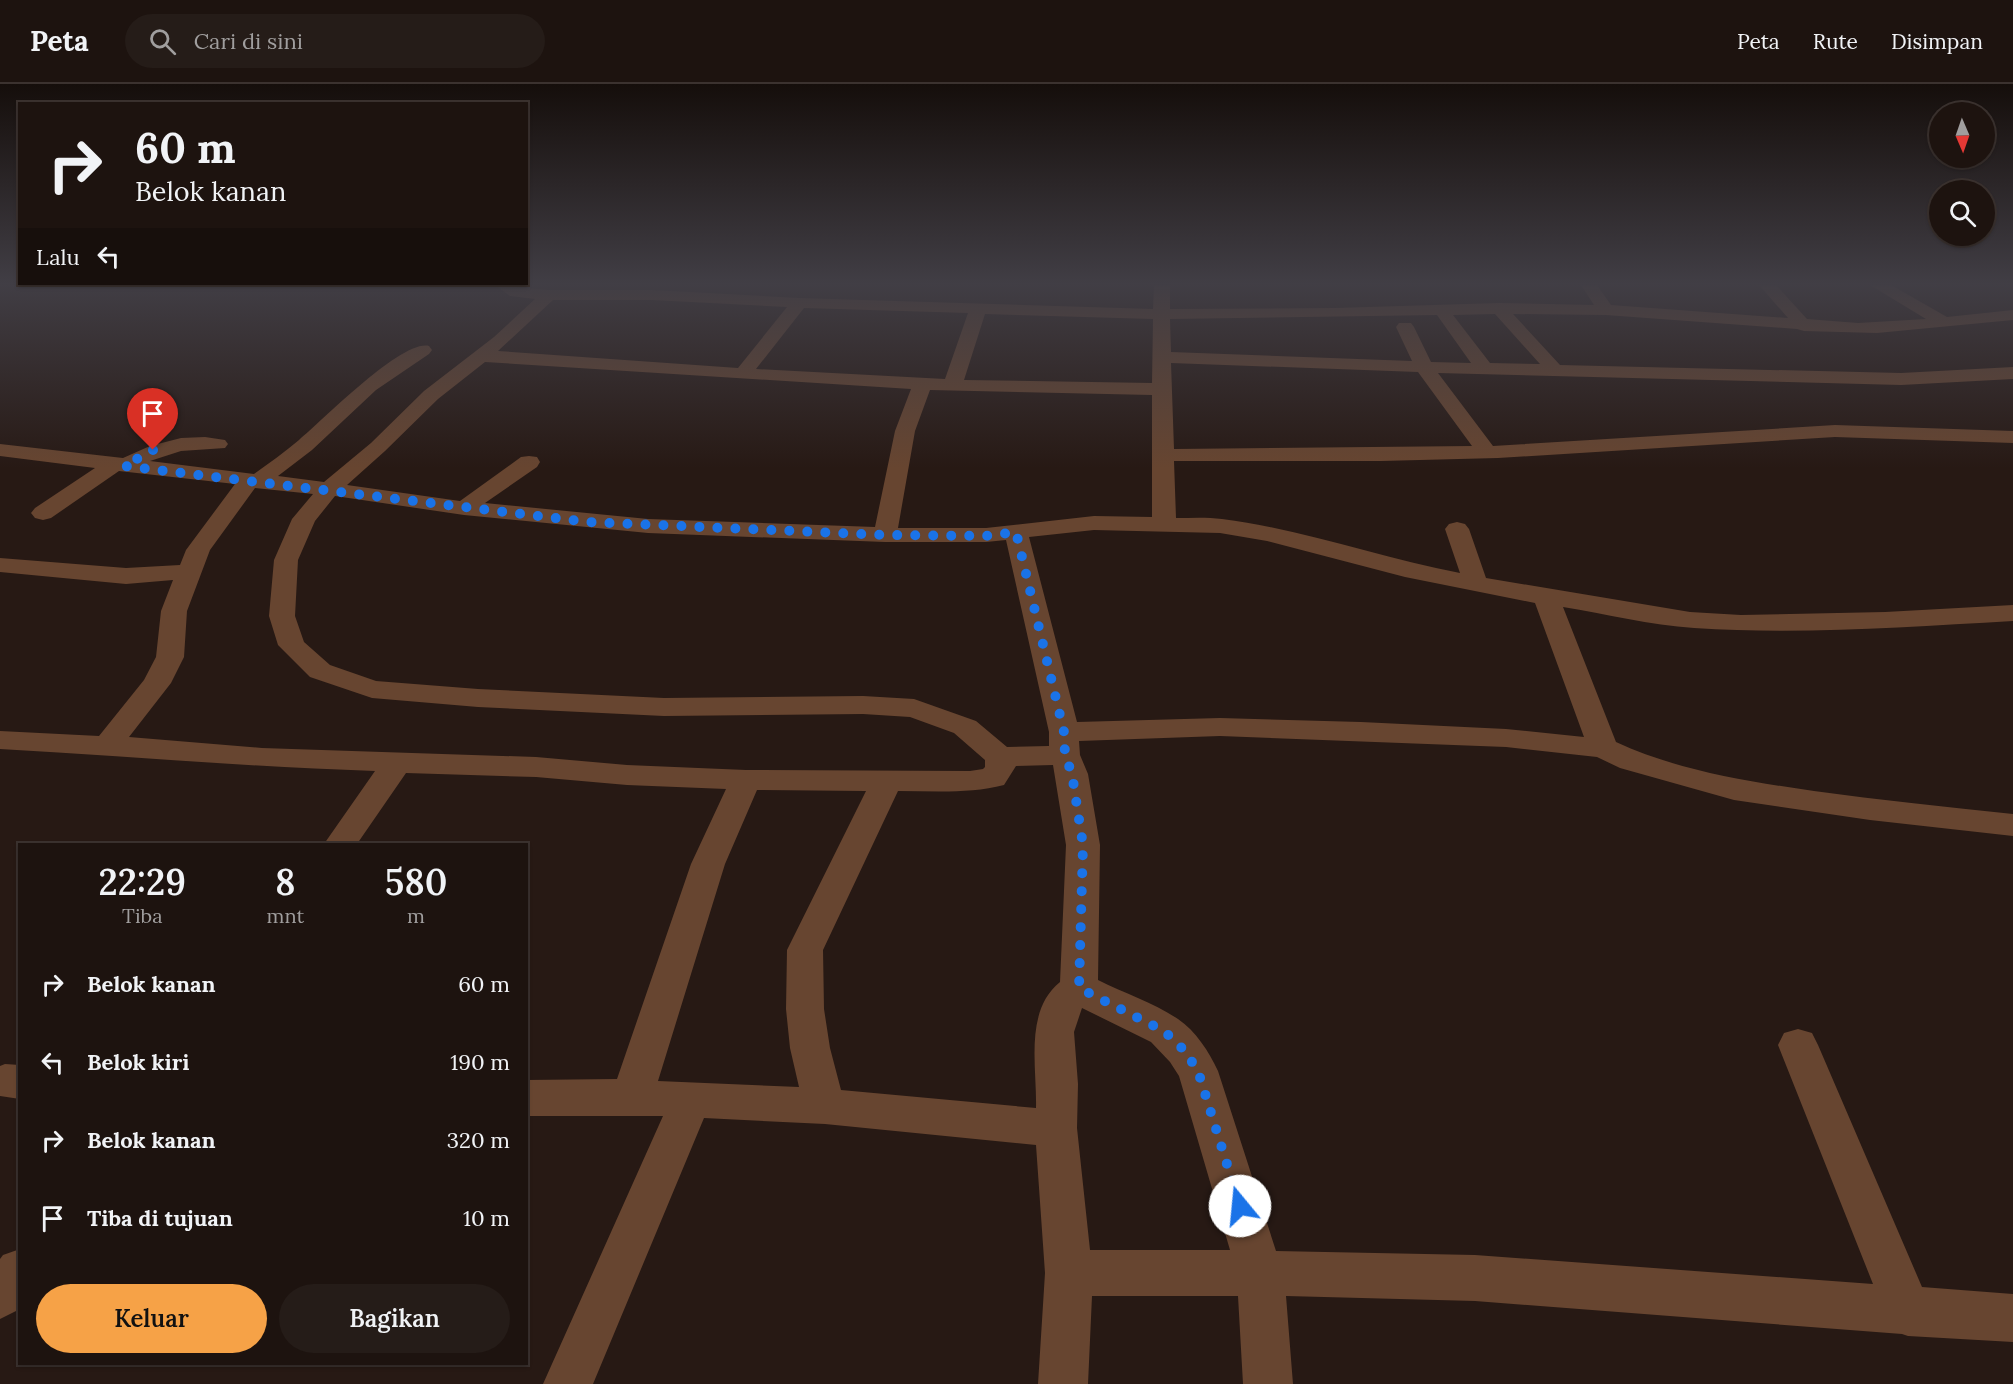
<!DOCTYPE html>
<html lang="id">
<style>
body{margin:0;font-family:Lora,serif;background:#251c18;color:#f1f3f6;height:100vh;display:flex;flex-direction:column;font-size:22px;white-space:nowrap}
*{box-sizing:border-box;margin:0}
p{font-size:20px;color:#a09e9e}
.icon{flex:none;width:33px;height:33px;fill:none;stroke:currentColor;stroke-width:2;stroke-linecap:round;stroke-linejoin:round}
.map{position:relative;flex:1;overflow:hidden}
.sheet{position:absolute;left:18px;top:759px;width:510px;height:522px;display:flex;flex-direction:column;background:#1d130f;border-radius:0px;box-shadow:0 2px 4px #0004,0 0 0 2px #3b322f}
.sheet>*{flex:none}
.banner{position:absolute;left:18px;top:18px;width:510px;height:183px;border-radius:0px;box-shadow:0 2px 4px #0004,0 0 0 2px #3b322f;background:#1d130f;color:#f1f3f6;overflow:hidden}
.needle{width:39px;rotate:178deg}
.fabs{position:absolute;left:1929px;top:18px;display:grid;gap:12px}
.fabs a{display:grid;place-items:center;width:66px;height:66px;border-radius:50%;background:#1d130f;box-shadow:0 2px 4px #0004,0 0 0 2px #3b322f;font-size:30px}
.pin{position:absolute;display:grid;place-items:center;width:51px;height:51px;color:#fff;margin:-62px -26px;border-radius:50% 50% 50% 0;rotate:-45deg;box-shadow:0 0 6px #0007}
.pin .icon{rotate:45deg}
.me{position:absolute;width:66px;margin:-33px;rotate:343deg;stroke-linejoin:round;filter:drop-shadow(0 0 4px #0008)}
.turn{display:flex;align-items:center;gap:21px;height:126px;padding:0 18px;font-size:27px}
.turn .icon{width:78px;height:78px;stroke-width:2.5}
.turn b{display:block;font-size:42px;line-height:51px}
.then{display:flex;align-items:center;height:57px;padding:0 18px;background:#0003;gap:12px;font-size:22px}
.eta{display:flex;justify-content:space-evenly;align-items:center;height:102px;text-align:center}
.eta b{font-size:36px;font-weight:600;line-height:42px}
.cta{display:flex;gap:12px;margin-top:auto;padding:12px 18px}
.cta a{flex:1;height:69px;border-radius:36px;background:#f6a247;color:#111;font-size:24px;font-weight:600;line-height:69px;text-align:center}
.cta a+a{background:#251c18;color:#f1f3f6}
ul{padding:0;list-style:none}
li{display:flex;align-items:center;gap:18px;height:78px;padding:0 18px}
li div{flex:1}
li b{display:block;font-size:22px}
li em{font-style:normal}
header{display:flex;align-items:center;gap:36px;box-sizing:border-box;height:84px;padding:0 30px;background:#1d130f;border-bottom:2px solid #3b322f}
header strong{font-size:28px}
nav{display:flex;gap:33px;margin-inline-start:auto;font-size:21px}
.search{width:420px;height:54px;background:#251c18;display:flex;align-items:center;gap:15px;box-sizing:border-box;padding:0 21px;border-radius:33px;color:#a09e9e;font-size:22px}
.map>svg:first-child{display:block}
</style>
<header>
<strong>Peta</strong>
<div class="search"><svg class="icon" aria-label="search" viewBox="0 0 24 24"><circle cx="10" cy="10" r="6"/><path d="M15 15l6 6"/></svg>Cari di sini</div>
<nav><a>Peta</a><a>Rute</a><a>Disimpan</a></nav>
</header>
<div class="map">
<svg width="2013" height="1300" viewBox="0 0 2013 1300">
<rect width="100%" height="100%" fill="#271914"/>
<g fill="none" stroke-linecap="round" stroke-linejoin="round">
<!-- street -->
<g fill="#674530" fill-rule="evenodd">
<path d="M495,201L549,206H652L799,214L1153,225L1154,201H1170V225L1335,224L1499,219L1594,221L1581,201H1597L1611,221L1788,234L1759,201H1776L1807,235L1858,239L1926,235L1870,201H1891L1947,233L2013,226V236L1877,249L1804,247L1797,245L1606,231L1513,230L1560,281L1901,289L2013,283V295L1901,301L1438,289L1493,362L1835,341L2013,347V359L1835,353L1498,374L1381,377H1174L1176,434C1191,434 1207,433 1222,435C1302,445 1380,474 1460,489L1445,445L1449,440L1457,438L1465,440L1469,445L1486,494L1690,528L1741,531L1885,528L2013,521V537C1907,543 1800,551 1694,544C1650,541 1606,530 1563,523L1616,658C1679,687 1746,697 1814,707C1880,716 1947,723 2013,730V752L1870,736L1734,716L1620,684L1597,673L1506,663L1220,652L1079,657L1080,671L1088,690L1100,761L1098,896C1124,909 1154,919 1178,935C1196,947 1209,968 1218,987L1276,1167L1475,1171L1873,1200L1778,961L1784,949L1798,945L1812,949L1818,961L1922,1203L2013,1210V1258L1908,1252L1902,1250L1475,1217L1286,1212L1293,1300H1243L1238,1212H1092L1088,1300H1038L1045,1189L1036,1061L825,1040L704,1034L593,1300H543L663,1032H526V996L617,995L691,780L726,705L627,701L536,693L406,689L357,760H324L375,687C250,683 125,672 0,665V647L99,652L144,596L156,573L161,527L173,496L126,500L0,488V474L126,484L180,481L186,466L235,400L119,387L51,434L43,436L35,434L31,429L35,424L95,384L0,372V360L123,374L150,362L181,354L205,353L225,356L228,360L225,364L181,367L150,377L254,390C269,379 285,368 299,356C322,337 402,255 429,262L432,266L429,270L376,306L312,366L278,392L324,398L371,359L424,307L494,253L535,215L510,212ZM553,216H652L787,223L738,284L498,267ZM804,224L968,229L945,295L756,285ZM985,230L1153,235L1152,299L964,296ZM1495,230L1540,280L1490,279L1453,231ZM1437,231L1471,279L1431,278L1414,243L1411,239H1399L1396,243L1412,277L1171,268L1170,235ZM485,278L911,305L895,347L875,443L648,435L485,419L537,383L540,378L537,373L529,372L521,373L460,417L347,401L385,367L438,315ZM1171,279L1418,288L1472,362L1174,365ZM930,306L1152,311V433L1094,432L986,444H898L915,347ZM255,404L313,410L292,435L274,476L269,532L278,561L310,593L372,614L478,623L664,632L863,630L910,633L954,649L985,676V683L983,685L970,687L746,686L627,681L536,673L262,664L129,653L171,599L184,573L187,527L210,466ZM335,412L464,431L648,449L885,458H986L1006,456L1049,648V662L1007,663L976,637L914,615L863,612L664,614L478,605L376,597L330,581L304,558L295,532L298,476L315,437ZM1094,446L1220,449L1267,457L1405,493L1535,519L1584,653L1506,645L1361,638L1220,634L1077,638L1029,453ZM1053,681L1066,761L1060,898C1024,927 1037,983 1036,1024L841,1006L830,964L824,925L823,866L898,707C933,707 970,710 1004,701L1016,682ZM757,706L866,707L787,866L786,925L790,964L799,1003L658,997L725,780ZM1082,924L1151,958L1170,978L1179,992L1230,1166H1090L1077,1044L1078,1000L1074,948Z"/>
<path d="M5,980L20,981V1015L0,1012V982Z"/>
<path d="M20,1165V1225L0,1235V1175L3,1171Z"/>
</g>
</g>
<!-- sky -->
<linearGradient id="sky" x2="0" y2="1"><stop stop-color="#150e0b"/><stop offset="0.52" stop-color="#413e45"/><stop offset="1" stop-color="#413e45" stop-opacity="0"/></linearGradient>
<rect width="2013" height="384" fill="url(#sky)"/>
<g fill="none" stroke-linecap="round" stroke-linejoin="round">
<!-- route -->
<path stroke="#1a73e8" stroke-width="10" stroke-dasharray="0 18" d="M153,366L124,382L588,438L885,451L986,452L1016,448L1064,648L1065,671L1072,690L1083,761L1079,904L1164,947L1184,966L1198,987L1240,1122"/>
</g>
</svg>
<div class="fabs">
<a><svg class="needle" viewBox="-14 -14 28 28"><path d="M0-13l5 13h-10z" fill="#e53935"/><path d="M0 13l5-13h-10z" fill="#a09e9e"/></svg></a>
<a><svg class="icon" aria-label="search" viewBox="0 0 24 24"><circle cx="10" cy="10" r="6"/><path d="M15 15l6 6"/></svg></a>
</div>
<div class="pin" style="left:153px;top:366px;background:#d93025"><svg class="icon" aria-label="arrive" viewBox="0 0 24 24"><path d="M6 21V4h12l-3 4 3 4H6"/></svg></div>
<svg class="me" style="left:1240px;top:1122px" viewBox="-20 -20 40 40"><circle r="19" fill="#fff"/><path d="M0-13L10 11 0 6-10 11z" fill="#1a73e8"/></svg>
<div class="banner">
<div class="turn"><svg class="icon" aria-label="right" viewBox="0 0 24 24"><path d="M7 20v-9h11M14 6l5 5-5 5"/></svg><div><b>60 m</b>Belok kanan</div></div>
<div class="then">Lalu<svg class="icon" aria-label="left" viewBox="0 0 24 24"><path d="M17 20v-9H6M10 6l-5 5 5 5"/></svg></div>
</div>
<section class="sheet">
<div class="eta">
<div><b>22:29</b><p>Tiba</p></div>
<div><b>8</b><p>mnt</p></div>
<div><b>580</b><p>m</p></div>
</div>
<ul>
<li><svg class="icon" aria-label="right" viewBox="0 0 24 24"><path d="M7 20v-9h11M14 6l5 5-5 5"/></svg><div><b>Belok kanan</b></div><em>60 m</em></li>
<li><svg class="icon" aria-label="left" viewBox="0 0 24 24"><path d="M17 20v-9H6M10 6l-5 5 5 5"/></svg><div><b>Belok kiri</b></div><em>190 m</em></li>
<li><svg class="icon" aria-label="right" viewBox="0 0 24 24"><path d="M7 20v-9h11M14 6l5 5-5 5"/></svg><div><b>Belok kanan</b></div><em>320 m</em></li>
<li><svg class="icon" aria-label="arrive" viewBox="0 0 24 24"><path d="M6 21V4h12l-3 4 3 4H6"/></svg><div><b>Tiba di tujuan</b></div><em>10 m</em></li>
</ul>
<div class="cta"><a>Keluar</a><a>Bagikan</a></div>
</section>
</div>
